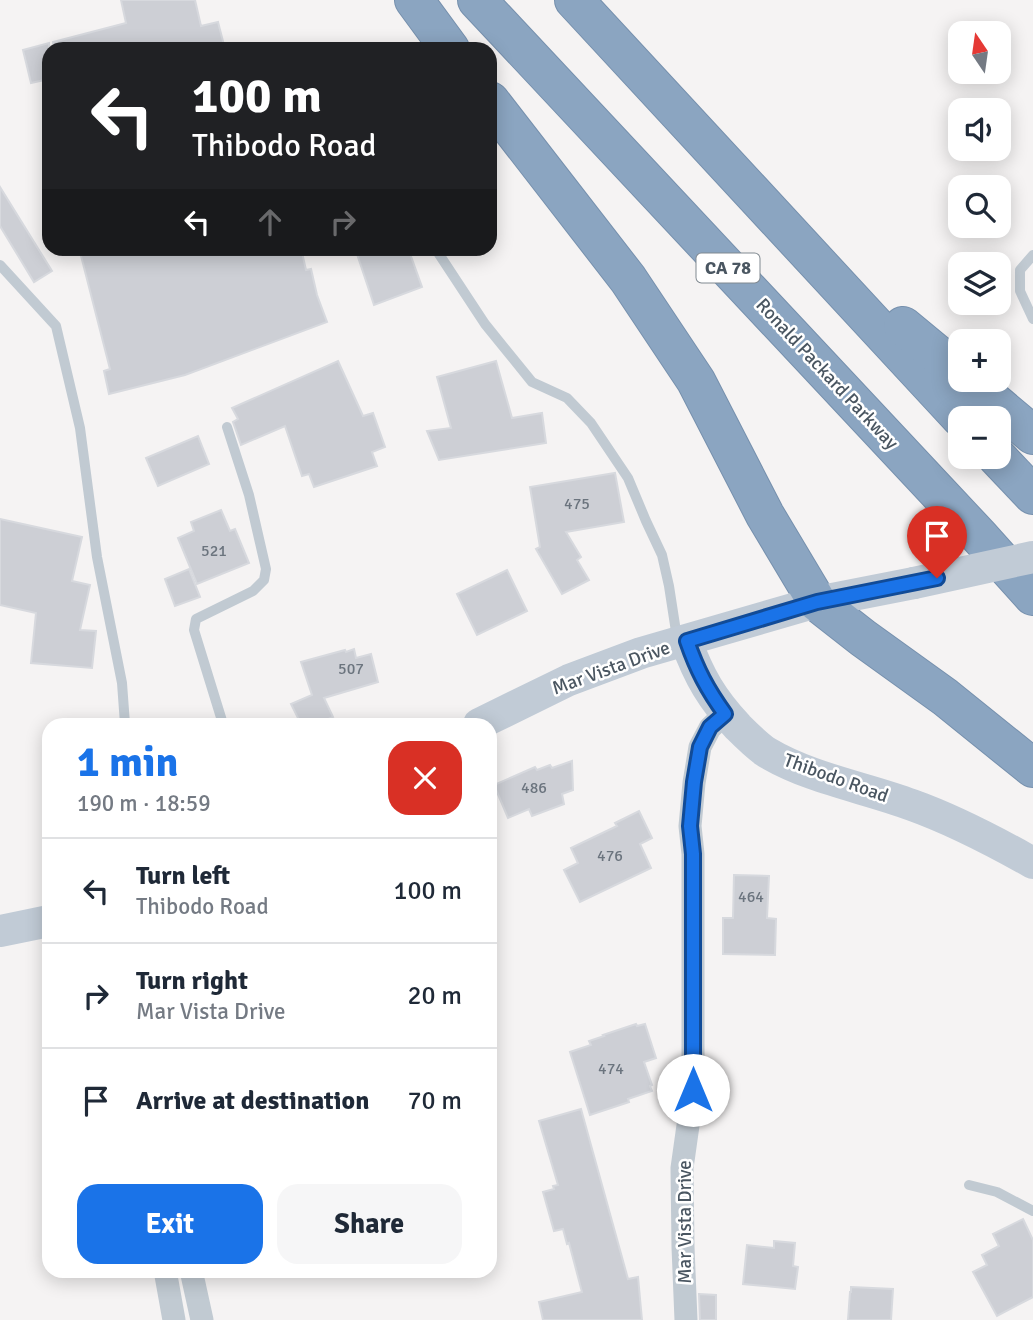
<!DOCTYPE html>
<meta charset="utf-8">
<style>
body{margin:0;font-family:Signika,sans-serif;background:#f6f6f7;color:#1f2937;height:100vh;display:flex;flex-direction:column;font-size:26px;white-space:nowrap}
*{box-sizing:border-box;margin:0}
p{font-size:23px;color:#747a83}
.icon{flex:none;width:38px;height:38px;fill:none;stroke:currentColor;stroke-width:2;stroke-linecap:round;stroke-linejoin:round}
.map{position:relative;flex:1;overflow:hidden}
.details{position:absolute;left:42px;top:718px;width:455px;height:560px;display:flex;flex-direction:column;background:#fff;border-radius:21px;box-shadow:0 4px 18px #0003}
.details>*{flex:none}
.banner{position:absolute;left:42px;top:42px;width:455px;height:214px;border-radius:21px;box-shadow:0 4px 18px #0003;background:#202124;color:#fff;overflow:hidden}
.needle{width:46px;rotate:347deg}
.fabs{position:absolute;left:948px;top:21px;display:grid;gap:14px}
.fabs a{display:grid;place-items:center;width:63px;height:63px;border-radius:14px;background:#fff;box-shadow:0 4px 18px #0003;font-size:35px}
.pin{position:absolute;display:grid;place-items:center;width:60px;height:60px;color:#fff;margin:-72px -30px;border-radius:50% 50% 50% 0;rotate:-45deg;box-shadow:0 0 7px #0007}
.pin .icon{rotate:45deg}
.me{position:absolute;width:77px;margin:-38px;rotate:0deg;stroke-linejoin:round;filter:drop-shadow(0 0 5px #0008)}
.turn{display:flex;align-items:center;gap:24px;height:147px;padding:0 35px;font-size:32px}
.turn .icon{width:91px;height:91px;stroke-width:2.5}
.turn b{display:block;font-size:49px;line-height:60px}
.lanes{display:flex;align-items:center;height:66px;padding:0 35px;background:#0003;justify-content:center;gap:35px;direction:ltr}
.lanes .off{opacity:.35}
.round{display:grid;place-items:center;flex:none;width:74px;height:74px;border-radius:21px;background:#f6f6f7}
.overview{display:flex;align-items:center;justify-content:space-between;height:119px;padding:0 35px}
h1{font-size:42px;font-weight:800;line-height:52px;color:#1a73e8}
.cta{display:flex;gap:14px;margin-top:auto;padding:14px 35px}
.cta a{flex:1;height:80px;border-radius:21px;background:#1a73e8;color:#fff;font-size:28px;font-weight:800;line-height:80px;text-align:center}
.cta a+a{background:#f6f6f7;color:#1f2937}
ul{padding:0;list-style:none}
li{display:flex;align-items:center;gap:21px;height:105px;padding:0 35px;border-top:2px solid #e0e1e3}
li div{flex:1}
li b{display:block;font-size:26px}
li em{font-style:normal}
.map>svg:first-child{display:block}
</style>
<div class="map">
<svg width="1033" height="1320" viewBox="0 0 1033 1320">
<rect width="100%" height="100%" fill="#f5f3f3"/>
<!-- building -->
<g fill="#cdcfd5" stroke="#d7d9de" stroke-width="2">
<path d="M121,0H195L201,26L218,22L225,49H54L53,42L126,23Z"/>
<path d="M49,43V79L31,83L23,50Z"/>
<path d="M0,187L52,271L34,282L0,226Z"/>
<path d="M79,248H219L220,255L246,248H301L306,270L311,269L317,295L327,322L185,375L109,394L104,371L110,369Z"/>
<path d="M355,248H408L422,287L374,305Z"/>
<path d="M338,361L363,416L373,413L385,447L372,452L377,466L314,487L309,474L302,476L285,426L241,445L233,422L238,419L232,408Z"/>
<path d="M496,361L512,418L542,413L546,443L439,460L427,431L451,428L437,377Z"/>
<path d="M198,436L209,464L158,486L146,458Z"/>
<path d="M615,473L624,522L566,532L581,557L577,560L589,580L562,594L536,549L540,547L530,487Z"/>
<path d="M221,510L230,531L235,529L249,563L197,584L178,538L194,531L191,522Z"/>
<path d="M0,519L82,537L72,581L90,585L80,630L96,631L92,668L31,663L36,613L0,605Z"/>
<path d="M189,569L200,597L175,606L165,579Z"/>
<path d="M507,570L527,611L477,635L457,594Z"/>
<path d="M354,649L356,658L371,654L378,682L324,698L333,717L317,724H301L291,704L312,695L301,662L345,650L346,652Z"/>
<path d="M572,761L573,790L562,794L564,804L532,816L529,809L508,818L494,785L535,767L537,770L550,765L552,768Z"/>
<path d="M639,811L652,838L640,844L651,868L580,902L564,870L578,863L571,848L617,826L615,823Z"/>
<path d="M734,875L769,876L767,918L776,919L775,955L723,954V918H733Z"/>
<path d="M636,1024L637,1026L645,1024L656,1058L644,1062L652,1085L650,1086L652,1091L628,1099L629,1102L590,1115L570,1052L591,1045L589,1041L604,1036L603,1035Z"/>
<path d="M581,1109L628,1279L638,1277L642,1320H543L539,1302L582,1292L569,1243L567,1244L563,1229L554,1231L543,1192L554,1189L553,1186L558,1185L539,1121Z"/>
<path d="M1023,1219L1033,1240V1297L997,1316L973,1272L987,1265L982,1255L999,1246L993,1234Z"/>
<path d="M774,1241L795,1243L793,1266L798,1267L795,1289L743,1284L747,1245L774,1248Z"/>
<path d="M851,1287L893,1289L891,1320H848L850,1292H851Z"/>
<path d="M699,1294L716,1295V1320H700Z"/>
</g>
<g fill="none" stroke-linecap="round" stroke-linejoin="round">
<!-- highway casing -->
<g stroke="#7690ad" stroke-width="40">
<g id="highway">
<path d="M414,0L450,49"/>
<path d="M477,0L979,536L1033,596"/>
<path d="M574,0L961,418"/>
<path d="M490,101L628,279L696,381L765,515L817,602L863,638L945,697L1033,768"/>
<path d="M903,326L961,374"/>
<path d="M968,380L1033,435"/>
<path d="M997,457L1033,495"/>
</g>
</g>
<!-- lane -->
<g stroke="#c1cad2" stroke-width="10">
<path d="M435,248L485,324L532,382L567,398L591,423L628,478L646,521L662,555L669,586L677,638"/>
<path d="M1033,255L1020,270V291L1033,319"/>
<path d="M0,265L56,326L80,428L97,557L122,683L125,724"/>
<path d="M223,724L194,630L196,619L253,591L264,580L266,569L249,495L227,427"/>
<path d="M969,1185L997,1192L1033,1211"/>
</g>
<!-- street -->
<g stroke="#c1cad2" stroke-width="23">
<path d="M165,1270L174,1320"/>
<path d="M191,1270L202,1320"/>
<path d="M686,1320L683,1247L682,1168L693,1090V854L690,826L694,783L700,747L710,728L725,714"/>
</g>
<!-- secondary -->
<g stroke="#c1cbd6" stroke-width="32">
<path d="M686,641C699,677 712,699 738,727C747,736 756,745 766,752C811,779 864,787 912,805C954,820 994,841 1033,863"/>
<path d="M479,724L569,680L641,653L817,602L914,583"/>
<path d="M0,931L49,921"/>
</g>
<!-- highway -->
<use href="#highway" stroke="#8ba5c1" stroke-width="38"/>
<!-- secondary-bridge -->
<path stroke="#c1cbd6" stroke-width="32" d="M914,583L1033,557"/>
</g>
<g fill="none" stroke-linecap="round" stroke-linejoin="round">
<!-- route casing -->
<g stroke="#114b97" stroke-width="18">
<path id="route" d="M693,1090V854L690,826L694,782L700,747L710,727L725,714C707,689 697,670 687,641L817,602L937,578"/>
</g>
<!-- route -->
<use href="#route" stroke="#1a73e8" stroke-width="12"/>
</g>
<g text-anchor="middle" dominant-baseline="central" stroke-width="5" stroke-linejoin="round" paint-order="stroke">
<!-- number labels -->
<g font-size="16" fill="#6b747e">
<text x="577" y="504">475</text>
<text x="214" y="551">521</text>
<text x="351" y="669">507</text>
<text x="534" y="788">486</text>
<text x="610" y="856">476</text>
<text x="751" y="897">464</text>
<text x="611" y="1069">474</text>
</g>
<!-- shield labels -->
<rect fill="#fff" stroke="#808990" stroke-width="2" x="696.5" y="253.5" width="63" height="29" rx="5"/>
<g font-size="18" font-weight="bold" fill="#4a5661">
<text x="728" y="268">CA 78</text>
</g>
<!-- street labels -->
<g font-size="19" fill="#4a5661" stroke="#fff">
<text transform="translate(827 374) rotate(47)">Ronald Packard Parkway</text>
<text transform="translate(611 668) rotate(-20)">Mar Vista Drive</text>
<text transform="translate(836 778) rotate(20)">Thibodo Road</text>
<text transform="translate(685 1222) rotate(-90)">Mar Vista Drive</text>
</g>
</g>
</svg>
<div class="fabs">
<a><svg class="needle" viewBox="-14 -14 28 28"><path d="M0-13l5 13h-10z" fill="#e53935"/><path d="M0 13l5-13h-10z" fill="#747a83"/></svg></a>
<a><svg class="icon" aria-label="sound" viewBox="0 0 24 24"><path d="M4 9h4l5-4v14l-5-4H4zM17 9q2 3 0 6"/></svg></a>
<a><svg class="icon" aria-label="search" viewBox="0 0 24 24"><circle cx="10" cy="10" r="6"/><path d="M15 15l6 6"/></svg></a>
<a><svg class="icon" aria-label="layers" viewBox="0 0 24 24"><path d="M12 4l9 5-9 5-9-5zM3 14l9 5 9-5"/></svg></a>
<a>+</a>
<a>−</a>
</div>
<div class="pin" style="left:937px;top:578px;background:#d93025"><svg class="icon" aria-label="arrive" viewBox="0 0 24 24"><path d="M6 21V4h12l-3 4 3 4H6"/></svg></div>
<svg class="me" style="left:693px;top:1090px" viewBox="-20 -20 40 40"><circle r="19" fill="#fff"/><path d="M0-13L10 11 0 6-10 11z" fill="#1a73e8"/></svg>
<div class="banner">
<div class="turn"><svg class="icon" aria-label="left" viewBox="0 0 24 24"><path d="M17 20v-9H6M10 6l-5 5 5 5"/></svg><div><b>100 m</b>Thibodo Road</div></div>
<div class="lanes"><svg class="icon" aria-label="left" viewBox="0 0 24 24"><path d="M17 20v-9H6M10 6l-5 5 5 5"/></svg><svg class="icon off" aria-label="ahead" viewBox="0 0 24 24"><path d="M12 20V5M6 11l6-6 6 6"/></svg><svg class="icon off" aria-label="right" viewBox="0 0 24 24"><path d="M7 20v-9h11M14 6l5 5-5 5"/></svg></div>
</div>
<section class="details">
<div class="overview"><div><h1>1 min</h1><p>190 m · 18:59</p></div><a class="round" style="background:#d93025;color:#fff"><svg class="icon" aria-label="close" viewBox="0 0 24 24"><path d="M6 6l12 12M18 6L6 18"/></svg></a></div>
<ul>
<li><svg class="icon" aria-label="left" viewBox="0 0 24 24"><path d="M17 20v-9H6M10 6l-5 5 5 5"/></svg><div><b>Turn left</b><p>Thibodo Road</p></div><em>100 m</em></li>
<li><svg class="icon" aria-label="right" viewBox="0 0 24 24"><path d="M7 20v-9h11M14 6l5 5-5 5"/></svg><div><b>Turn right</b><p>Mar Vista Drive</p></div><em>20 m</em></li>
<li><svg class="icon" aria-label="arrive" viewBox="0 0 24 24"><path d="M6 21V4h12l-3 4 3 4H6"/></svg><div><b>Arrive at destination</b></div><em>70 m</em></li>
</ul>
<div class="cta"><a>Exit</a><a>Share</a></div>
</section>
</div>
